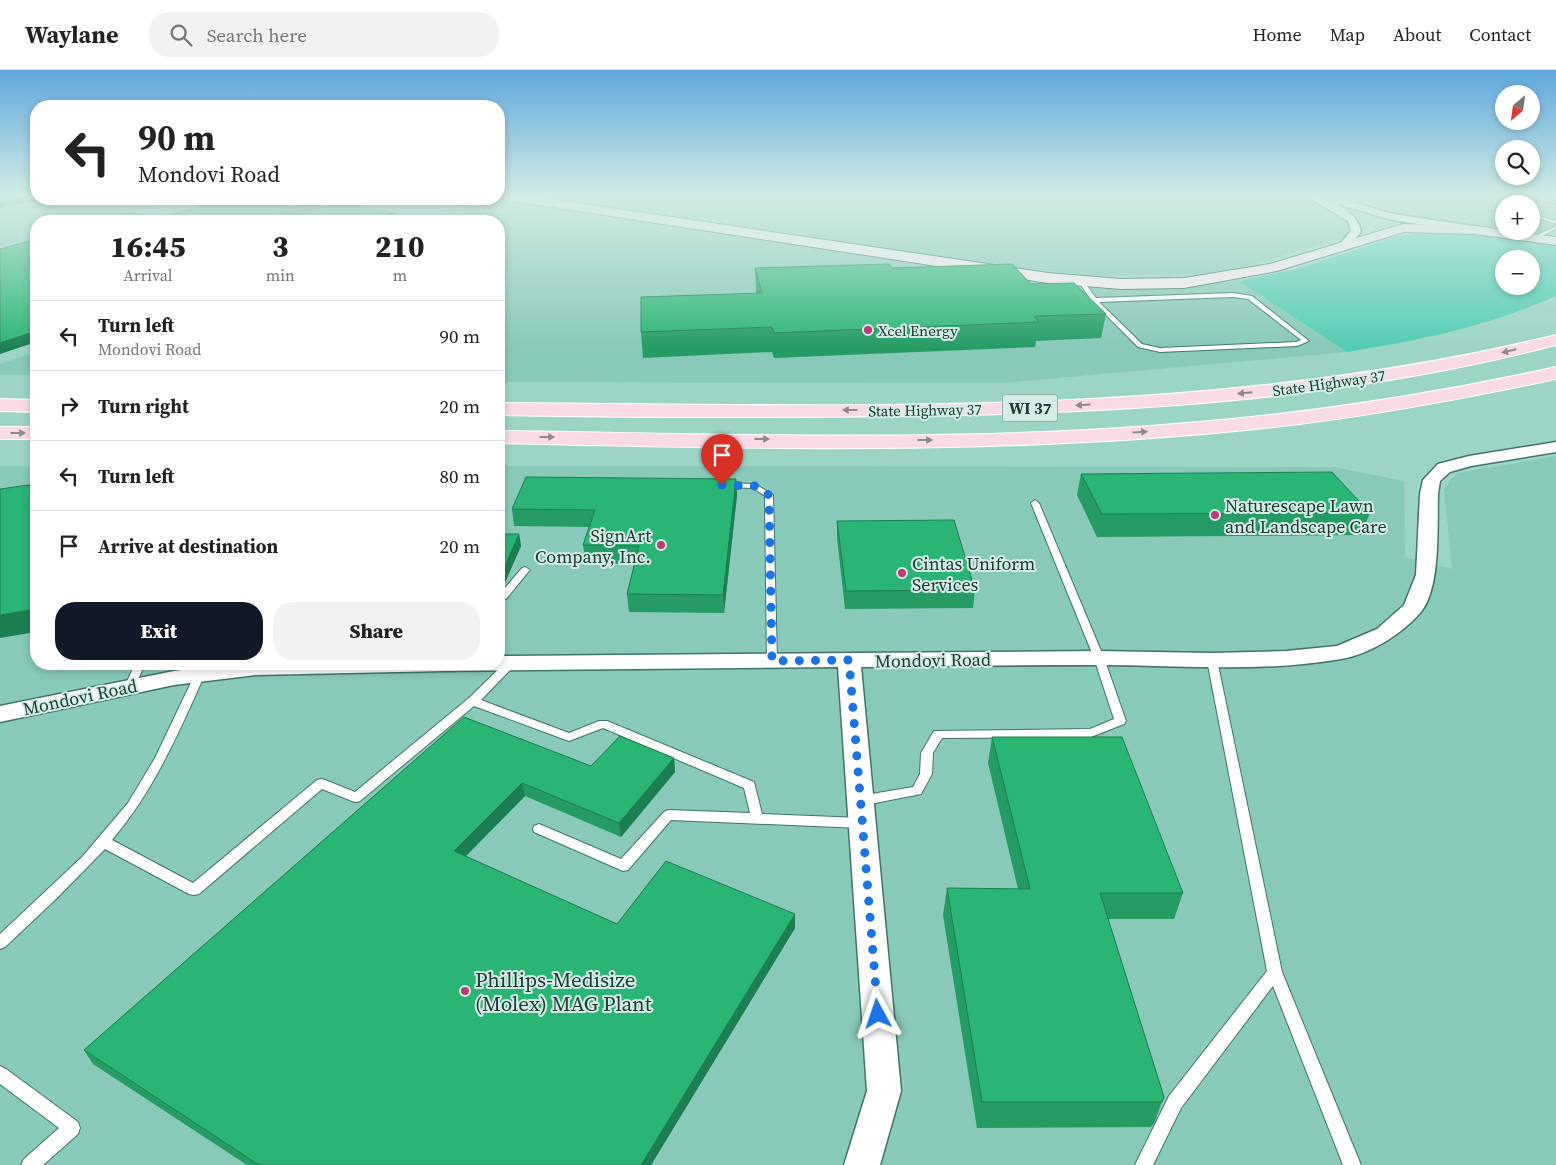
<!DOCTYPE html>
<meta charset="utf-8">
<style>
body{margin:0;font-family:"Source Serif 4",serif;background:#f2f2f2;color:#222;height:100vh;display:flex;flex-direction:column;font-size:19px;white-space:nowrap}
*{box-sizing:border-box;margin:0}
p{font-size:16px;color:#767676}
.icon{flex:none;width:28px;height:28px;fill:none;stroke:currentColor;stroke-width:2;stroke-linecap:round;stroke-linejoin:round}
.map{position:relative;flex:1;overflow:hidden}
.sheet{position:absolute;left:30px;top:145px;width:475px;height:455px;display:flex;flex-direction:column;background:#fff;border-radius:20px;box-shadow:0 2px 8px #0003}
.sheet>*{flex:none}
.banner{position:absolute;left:30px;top:30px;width:475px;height:105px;border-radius:20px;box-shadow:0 2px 8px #0003;background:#fff;color:#222;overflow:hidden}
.needle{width:32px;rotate:209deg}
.tools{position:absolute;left:1495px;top:15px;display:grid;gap:10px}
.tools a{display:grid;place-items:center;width:45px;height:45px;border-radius:50%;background:#fff;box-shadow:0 2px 8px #0003;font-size:25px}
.pin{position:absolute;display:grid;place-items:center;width:42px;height:42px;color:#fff;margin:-51px -21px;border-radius:50% 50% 50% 0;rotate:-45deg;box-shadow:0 0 5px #0007}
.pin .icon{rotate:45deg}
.me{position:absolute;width:55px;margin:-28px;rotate:355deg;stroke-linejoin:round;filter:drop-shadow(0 0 4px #0008)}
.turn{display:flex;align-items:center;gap:18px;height:105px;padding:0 25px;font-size:22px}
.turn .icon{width:65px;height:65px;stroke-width:2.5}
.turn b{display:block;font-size:35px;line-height:42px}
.eta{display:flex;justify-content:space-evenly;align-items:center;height:85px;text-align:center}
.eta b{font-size:30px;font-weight:800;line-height:35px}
.primary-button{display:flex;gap:10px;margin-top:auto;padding:10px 25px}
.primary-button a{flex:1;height:58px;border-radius:20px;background:#111827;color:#fff;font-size:20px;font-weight:800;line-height:58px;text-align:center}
.primary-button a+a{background:#f2f2f2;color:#222}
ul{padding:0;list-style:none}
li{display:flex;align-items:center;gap:15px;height:70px;padding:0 25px;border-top:1px solid #e0e0e0}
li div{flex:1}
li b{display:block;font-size:19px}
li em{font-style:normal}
header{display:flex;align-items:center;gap:30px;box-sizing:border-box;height:70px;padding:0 25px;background:#fff;border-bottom:1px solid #e0e0e0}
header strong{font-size:24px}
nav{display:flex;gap:28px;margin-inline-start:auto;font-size:18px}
.search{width:350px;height:45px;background:#f2f2f2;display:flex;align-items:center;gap:12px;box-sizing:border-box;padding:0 18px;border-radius:20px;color:#767676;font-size:19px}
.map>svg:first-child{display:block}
</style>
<header>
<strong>Waylane</strong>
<div class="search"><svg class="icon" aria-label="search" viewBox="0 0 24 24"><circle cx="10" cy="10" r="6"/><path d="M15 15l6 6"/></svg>Search here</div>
<nav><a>Home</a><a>Map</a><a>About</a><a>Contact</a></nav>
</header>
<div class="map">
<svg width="1556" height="1095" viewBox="0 0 1556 1095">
<rect width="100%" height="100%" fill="#9cd4c6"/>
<!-- built -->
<g fill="#88c9b9">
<path d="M0,126H36V129H183L98,151H36V168L0,177Z"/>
<path d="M544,126H1302L1348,150L1352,156L1350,162L1344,168L1251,195L1199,204L1107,206L1016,198Z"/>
<path d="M1340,126H1556V167L1523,161H1531V134H1504V159L1412,149L1357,135Z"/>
<path d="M499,128L1013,207L1182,216L1239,211L1347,282L1003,313L499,312V151H420L487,129Z"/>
<path d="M36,282V305H0V294Z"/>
<path d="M1556,386V1095H0V396H36V594H499V396L1333,397L1404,411L1405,487L1452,499L1444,419L1451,409L1458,403Z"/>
</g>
<!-- green -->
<path fill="#52ccb4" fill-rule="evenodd" d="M1433,162L1481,163L1556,174V226C1486,257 1421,270 1347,282L1239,211L1297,199L1398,166ZM1504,189H1531V216H1504Z"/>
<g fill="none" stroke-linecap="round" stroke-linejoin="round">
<!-- lane casing -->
<g stroke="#407569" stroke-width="2">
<g id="lane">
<path d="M1495,126H1499L1497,130L1506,134H1504V135L1492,132Z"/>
<path d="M1521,126L1556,131V133L1523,127Z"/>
<path d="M1531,143L1556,151V154L1531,146Z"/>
<path d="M1556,156V159L1538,168L1533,167Z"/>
<path d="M1079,210H1083L1096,228L1233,223L1252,226L1309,271L1297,276L1160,282L1138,277L1092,231L1078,211ZM1233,227L1248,229L1301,270L1296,272L1160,278L1142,274L1099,232Z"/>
<path d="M721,413L755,414L773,425L777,591L776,593L772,594L767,591L765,426L753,418L724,417H721Z"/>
<path d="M1035,430L1039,433L1104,588L1126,651L1124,654L1091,667L942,668L933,683L932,704L921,724L860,736L856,734L854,731L856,728L860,726L913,717L920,704L921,683L934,661L1090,659L1114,649L1094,588L1031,433Z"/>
<path d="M525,497L530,500L528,502L507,528L499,532V525L522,498Z"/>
<path d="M1212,587L1217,590L1282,902L1361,1095H1343L1273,916L1181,1038L1153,1095H1135L1169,1026L1267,901L1207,590Z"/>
<path d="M510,591L514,592L515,594L514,596L481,630L569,663L599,651H607L754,712L762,744L861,748L865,750L867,753L865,756L861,758L671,750L628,800L623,801L534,762L533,759L534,756L539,754L544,756L621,789L664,742L668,740L750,743L744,718L603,658L569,671L474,636L360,731L356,732L352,731L322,719L199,824L194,825L189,824L105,779L57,828L5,877L0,879V864L82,787L128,733L155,688L196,602H204L205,604C178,664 155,719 112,770L193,813L317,710L321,709L325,710L355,722L469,628L506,592Z"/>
<path d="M135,594H145L134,618H126L125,616Z"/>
<path d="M0,996L6,999L78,1052L80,1058L78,1064L43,1095H21L24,1089L59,1058L0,1014Z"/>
</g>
</g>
<!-- street casing -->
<g stroke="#407569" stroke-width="3">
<g id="street">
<path d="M1306,126C1326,126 1358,140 1361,162L1348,177H1340L1339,175L1351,161L1348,151Z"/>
<path d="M1337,128L1393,144L1473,156L1478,159L1473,162L1392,150L1334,133L1332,131Z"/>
<path d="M354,129H369L367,131L299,151H284L285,149Z"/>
<path d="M1556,372V382L1471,396L1450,402L1440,411L1438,424C1437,456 1441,517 1421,542C1402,564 1370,584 1341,589C1262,603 1179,595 1099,595C1020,595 940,596 861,597L901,1021L880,1095H844L867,1021L838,597L444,601L256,605L174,615L0,652V636L174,601L232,594H499V586L1099,581L1212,583L1286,581L1337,576L1377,559L1404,535L1416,505L1420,424L1423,410L1438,394L1469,386Z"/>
</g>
</g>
<!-- secondary casing -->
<g stroke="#407569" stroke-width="2">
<path id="secondary" d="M500,126H530L1048,203L1121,209L1184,208L1270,194L1403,154L1476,156L1504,160V161L1556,167V175L1476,164L1404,162L1277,201L1184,218L1121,219L1048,213L506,130Z"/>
</g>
<!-- primary casing -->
<g stroke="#fff" stroke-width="2">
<g id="primary">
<path d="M1556,265V275C1339,332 1113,344 889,346C759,348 629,347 499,345V333C851,335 1211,350 1556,265Z"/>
<path d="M1556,297V309C1453,331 1350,350 1246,360C998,385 747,379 499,373V361C728,364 958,373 1187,353C1311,343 1434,324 1556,297Z"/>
<path d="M0,329L36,330V342L0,341Z"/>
<rect x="0" y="357" width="36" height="12"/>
</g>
</g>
<!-- lane -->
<use href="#lane" fill="#fff" fill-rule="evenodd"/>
<!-- street -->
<use href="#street" fill="#fff" fill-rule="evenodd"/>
<!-- secondary -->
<use href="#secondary" fill="#fcedf2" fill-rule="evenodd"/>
<!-- primary -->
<use href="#primary" fill="#f9dbe5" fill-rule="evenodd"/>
</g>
<!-- wall -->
<g fill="#249c64">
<path d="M755,198H892L1031,214L1106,244L1101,268L1036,271L1035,277L774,288L772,282L643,288L641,262L756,223Z"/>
<path d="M1081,404L1370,443L1361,465L1097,467L1077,425Z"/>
<path d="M736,409L737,425L724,543L629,542L627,524L634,494L586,493L583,475L589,457L514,456L512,439Z"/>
<path d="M837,451L975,520L973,538L845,539L837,468Z"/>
<path d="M499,464H519L521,476L503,517H499Z"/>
<path d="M464,647L591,696L674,688L675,702L621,767L525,726L466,786L617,854L795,844V858L651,1095H247L93,994L84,980Z"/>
<path d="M992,667L1183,823L1174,849H1108L1164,1027L1151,1057L977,1058L943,845L947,818L1018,819L988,693Z"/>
</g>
<!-- shaded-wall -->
<g fill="#1d7f51">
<path d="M28,126H31L33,131L0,138V132Z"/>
<path d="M319,129L321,137L284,147L280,144L282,140Z"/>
<path d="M394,143L396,150L393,151H369Z"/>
<path d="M36,261V272L0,284V273Z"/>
<path d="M736,409L737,425L724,543L723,525Z"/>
<path d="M519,464L521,476L503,517L501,505Z"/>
<path d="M36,539V562L0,568V545Z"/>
<path d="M674,688L675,702L621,767L619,753Z"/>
<path d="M522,713L525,726L458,794L454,781Z"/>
<path d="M795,844V858L651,1095H641Z"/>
<path d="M1164,1027L1154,1053L1151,1057L1162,1032Z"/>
</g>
<!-- building -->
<g fill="#2ab574" stroke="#1d7f51">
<path d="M0,126H28L0,132Z"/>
<path d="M228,129H319L282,140L280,144L282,145H298L340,133L394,143L369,151H101L132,143L157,148Z"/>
<path d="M36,169V261L0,273V179Z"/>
<path d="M889,194L892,198L1012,194L1031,214L1074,213L1106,244L1034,246L1039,252L774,263L772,257L641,262V227L762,223L755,198Z"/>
<path d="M1332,402L1370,443L1102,444L1081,404Z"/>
<path d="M526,407L736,409L723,525L627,524L639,476L583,475L595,440L512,439Z"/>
<path d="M36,414V539L0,545V419Z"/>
<path d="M954,450L975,520L846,521L837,451Z"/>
<path d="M499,464H519L501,505H499Z"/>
<path d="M464,647L591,696L620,666L674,688L619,753L522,713L454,781L617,854L666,791L795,844L641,1095H259L84,980Z"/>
<path d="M992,667H1122L1183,823H1100L1164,1027L1162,1032H982L947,818L1030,819Z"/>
</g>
<!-- one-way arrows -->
<defs><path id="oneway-solid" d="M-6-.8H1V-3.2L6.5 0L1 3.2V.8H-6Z" transform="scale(1.25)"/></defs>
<g fill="#8e8a8c">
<use href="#oneway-solid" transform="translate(1509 281) rotate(167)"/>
<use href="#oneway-solid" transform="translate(1245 323) rotate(175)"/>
<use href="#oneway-solid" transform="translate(1083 335) rotate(177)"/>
<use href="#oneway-solid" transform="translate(850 340) rotate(-180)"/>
<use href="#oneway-solid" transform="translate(1140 362) rotate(-4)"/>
<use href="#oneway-solid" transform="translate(18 363)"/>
<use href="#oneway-solid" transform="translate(547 367)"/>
<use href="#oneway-solid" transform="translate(762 369)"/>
<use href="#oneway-solid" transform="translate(925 370)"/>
</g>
<!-- sky -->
<linearGradient id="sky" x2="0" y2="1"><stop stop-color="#5fa8dc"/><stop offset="0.45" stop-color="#d2ece5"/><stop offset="1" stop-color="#d2ece5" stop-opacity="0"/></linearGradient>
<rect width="1556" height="279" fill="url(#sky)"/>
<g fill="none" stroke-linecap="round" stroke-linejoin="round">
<!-- route -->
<path stroke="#1a73e8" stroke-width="9" stroke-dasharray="0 16.2" d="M722,415L755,416L769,425L772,591L849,590L878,944"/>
</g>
<!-- markers -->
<g fill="#c13976" stroke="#d3eee7" stroke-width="2">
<circle cx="868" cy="260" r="5"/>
<circle cx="1215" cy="445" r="5"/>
<circle cx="661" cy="475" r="5"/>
<circle cx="902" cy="503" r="5"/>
<circle cx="465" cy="921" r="5"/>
</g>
<g text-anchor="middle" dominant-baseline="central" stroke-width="4" stroke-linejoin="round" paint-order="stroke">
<!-- far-poi labels -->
<g font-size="15" fill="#223934" stroke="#d3eee7" text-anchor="start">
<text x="878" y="260">Xcel Energy</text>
</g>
<!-- far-street labels -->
<g font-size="15" fill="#223934" stroke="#d3eee7">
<text transform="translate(1329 313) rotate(-8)">State Highway 37</text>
<text transform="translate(925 340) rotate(-1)">State Highway 37</text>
</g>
<!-- shield labels -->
<rect fill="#d3eee7" stroke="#576f6a" stroke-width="1" x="1002.5" y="324.5" width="55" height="27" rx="4"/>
<g font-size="16" font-weight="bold" fill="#223934">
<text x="1030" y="338">WI 37</text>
</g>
<!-- poi labels -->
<g font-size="18" fill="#223934" stroke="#d3eee7" text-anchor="start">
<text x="1225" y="435">Naturescape Lawn<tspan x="1225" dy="21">and Landscape Care</tspan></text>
<text x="651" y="465" text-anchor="end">SignArt<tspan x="651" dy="21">Company, Inc.</tspan></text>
<text x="912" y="493">Cintas Uniform<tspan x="912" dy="21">Services</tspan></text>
</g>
<!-- street labels -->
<g font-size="18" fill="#223934" stroke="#d3eee7">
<text transform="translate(933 590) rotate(-1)">Mondovi Road</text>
<text transform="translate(80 627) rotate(-12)">Mondovi Road</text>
</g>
<!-- near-poi labels -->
<g font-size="21" fill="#223934" stroke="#d3eee7" text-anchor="start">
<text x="475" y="909">Phillips-Medisize<tspan x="475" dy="24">(Molex) MAG Plant</tspan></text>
</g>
</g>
</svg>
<div class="tools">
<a><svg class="needle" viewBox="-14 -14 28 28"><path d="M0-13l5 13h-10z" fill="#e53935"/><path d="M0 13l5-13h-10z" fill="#767676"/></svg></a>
<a><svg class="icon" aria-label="search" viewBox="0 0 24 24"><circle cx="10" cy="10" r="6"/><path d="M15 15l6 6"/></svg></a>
<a>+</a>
<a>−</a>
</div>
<div class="pin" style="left:722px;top:415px;background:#d93025"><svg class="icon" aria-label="arrive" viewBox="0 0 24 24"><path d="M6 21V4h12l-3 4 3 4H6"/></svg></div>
<svg class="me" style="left:878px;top:944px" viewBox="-20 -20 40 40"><path d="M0-17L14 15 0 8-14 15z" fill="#1a73e8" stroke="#fff" stroke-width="4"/></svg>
<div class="banner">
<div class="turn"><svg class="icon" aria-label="left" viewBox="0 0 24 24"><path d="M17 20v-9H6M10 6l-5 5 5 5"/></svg><div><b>90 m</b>Mondovi Road</div></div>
</div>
<section class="sheet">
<div class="eta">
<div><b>16:45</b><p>Arrival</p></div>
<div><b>3</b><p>min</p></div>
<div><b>210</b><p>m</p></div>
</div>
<ul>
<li><svg class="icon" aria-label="left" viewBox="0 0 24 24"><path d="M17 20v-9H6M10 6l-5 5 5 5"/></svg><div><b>Turn left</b><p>Mondovi Road</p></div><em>90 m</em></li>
<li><svg class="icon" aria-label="right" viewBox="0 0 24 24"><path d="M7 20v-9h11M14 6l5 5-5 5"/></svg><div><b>Turn right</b></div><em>20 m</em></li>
<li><svg class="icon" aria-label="left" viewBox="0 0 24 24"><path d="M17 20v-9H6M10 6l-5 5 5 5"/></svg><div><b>Turn left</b></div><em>80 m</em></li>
<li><svg class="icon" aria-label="arrive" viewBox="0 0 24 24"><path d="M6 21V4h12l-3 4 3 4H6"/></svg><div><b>Arrive at destination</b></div><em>20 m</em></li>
</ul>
<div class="primary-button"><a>Exit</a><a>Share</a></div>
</section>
</div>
